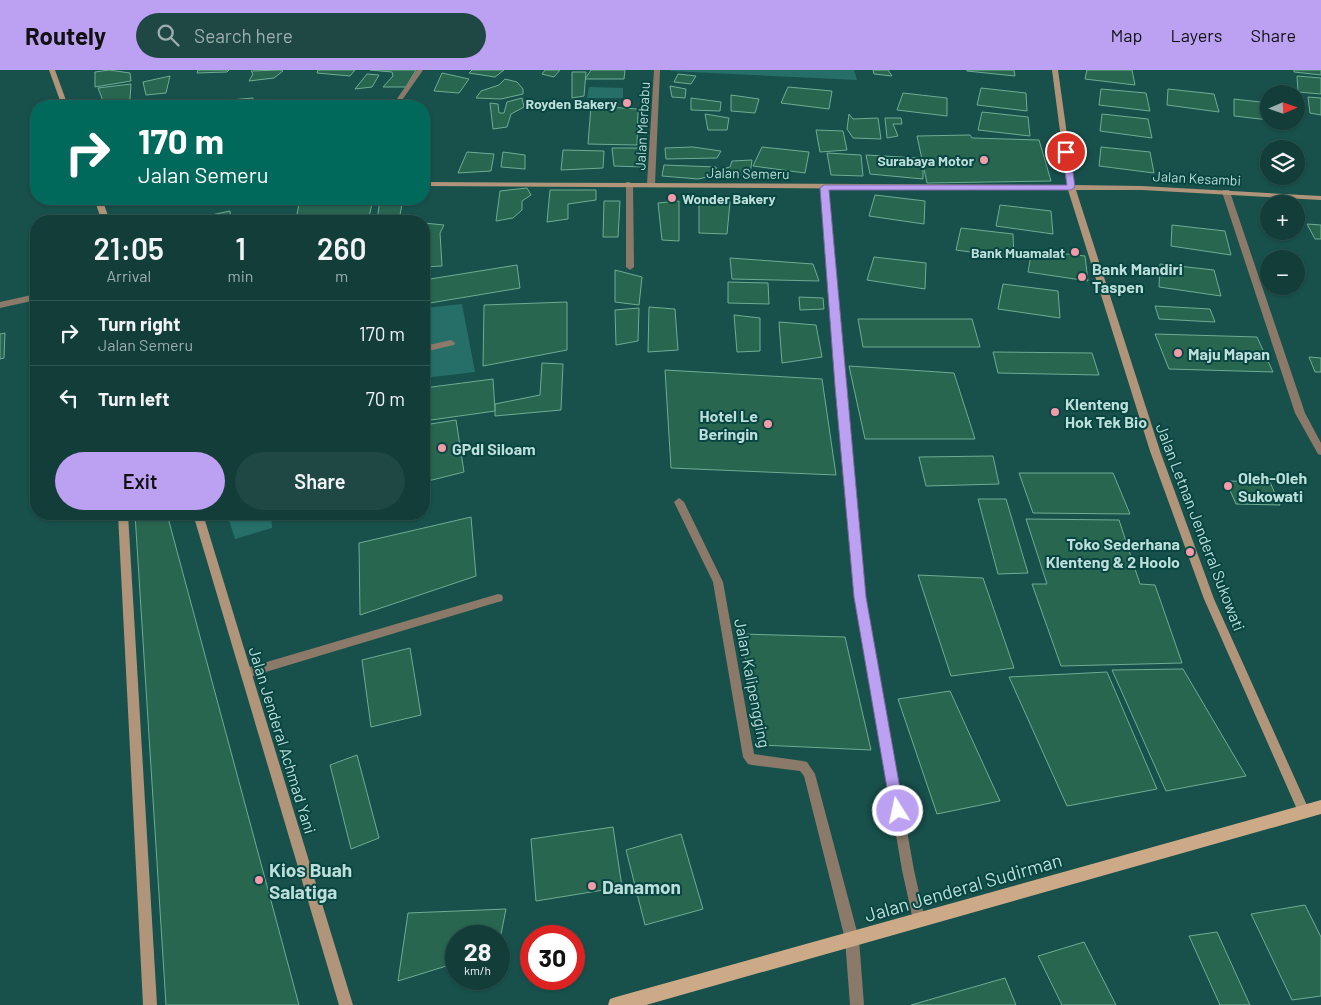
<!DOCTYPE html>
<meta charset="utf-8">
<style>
body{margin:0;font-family:Barlow,sans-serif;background:#1f4844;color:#f1f3f6;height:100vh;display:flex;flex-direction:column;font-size:19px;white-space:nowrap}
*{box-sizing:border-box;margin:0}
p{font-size:16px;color:#9caeae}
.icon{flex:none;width:28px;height:28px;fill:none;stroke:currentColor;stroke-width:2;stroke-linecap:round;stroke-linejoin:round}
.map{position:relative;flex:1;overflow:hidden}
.panel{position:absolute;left:30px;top:145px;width:400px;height:305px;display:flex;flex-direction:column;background:#123d39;border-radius:20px;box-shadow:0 1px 4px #0004,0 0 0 1px #315653}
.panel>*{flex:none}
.top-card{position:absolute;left:30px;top:30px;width:400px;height:105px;border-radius:20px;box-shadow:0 1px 4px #0004,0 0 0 1px #315653;background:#00695c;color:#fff;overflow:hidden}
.needle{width:32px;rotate:88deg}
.buttons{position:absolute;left:1260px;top:15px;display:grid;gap:10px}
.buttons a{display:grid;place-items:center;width:45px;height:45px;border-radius:50%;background:#123d39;box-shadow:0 1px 4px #0004,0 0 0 1px #315653;font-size:25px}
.speed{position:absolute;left:445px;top:855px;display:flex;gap:10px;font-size:25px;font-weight:700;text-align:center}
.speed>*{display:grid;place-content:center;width:65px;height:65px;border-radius:50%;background:#123d39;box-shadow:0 1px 4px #0004,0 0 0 1px #315653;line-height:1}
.speed small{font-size:12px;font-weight:400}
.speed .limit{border:8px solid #d22;background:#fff;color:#111}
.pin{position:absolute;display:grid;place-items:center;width:42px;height:42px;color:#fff;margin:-21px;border:2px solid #fff;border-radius:50%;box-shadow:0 1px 5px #0007}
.me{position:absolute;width:55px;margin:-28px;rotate:350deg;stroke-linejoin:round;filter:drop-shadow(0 0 4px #0008)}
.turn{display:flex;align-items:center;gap:18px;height:105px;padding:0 25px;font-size:22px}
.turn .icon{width:65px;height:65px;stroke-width:2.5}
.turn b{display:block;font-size:35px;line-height:42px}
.eta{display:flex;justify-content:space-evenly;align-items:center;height:85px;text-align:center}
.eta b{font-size:30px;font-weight:600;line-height:35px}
.primary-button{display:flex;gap:10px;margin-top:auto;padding:10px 25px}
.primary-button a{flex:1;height:58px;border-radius:30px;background:#bca0f2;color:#111;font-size:20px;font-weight:600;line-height:58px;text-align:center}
.primary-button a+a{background:#1f4844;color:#f1f3f6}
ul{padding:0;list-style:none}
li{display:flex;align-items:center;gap:15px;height:65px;padding:0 25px;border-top:1px solid #315653}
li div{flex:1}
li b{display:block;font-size:19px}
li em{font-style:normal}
header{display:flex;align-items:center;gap:30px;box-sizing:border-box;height:70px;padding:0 25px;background:#bca0f2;color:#111}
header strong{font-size:24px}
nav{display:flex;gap:28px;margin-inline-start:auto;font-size:18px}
.search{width:350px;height:45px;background:#1f4844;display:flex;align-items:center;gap:12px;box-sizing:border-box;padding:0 18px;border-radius:28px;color:#9caeae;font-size:19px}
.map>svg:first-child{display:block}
</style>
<header>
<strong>Routely</strong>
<div class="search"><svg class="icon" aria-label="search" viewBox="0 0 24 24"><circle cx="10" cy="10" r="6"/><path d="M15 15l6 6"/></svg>Search here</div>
<nav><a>Map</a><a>Layers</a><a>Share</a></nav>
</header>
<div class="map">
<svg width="1321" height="935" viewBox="0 0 1321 935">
<rect width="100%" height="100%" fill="#18514c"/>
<!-- green -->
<g fill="#266f69">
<path d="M671,0H854L857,10L670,1Z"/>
<path d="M589,17L623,18V28H587Z"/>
<path d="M462,234L475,302L424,308V238Z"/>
<path d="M227,444H271L272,458L235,469Z"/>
</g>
<!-- building -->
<g fill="#286650" stroke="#6fac93">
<path d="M109,0L130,3L131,11L95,17V2Z"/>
<path d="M198,0H229L227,2L197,3Z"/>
<path d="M281,0L283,1L274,8L249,11L253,4L251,1Z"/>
<path d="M318,0H355L350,6L317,3Z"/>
<path d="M370,0H416L406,17H383L393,6L392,2Z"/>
<path d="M472,0H504L495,7L469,3Z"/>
<path d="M545,0H560L554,7L542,4Z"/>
<path d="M591,0H625L624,9H585Z"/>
<path d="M873,0H888L892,6L874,4Z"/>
<path d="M1014,0L1015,6L967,1V0Z"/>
<path d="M1087,0H1132L1135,15L1085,9Z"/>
<path d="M1294,0H1321V5L1294,2Z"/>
<path d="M572,2H586L584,26L572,28Z"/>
<path d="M442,3L469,9L459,23L434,21Z"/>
<path d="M367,4L379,5L372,17L355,19Z"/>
<path d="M678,4L696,6L691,14L674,12Z"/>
<path d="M170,6L166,23L146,25L143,12Z"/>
<path d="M1297,6L1321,8V24L1298,22Z"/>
<path d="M505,9L517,12L523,19V24L501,29L476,28L481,21L499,15Z"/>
<path d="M131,14L130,29L105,36L98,18Z"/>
<path d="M670,16L686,19L685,28L672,27Z"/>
<path d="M788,17L832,21L829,39L781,33Z"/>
<path d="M981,18L1026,23L1027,41L977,35Z"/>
<path d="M1101,19L1146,23L1150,41L1099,35Z"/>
<path d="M1168,19L1214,24L1219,42L1167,35Z"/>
<path d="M903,23L947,28V46L897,40Z"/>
<path d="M731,25L759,29L755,43L731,41Z"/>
<path d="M1308,27L1321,28V45L1310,43Z"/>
<path d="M253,28V36H218L219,31Z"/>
<path d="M522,28L524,37L511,44L507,57L493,59L490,33L498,34L499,43H504L507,32Z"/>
<path d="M691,28L721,32L720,41L691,40Z"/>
<path d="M1234,29L1269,33V50L1234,46Z"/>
<path d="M347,30L382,32L381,36H337Z"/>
<path d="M591,36L638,39L637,75L588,74Z"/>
<path d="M982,42L1028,47L1030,66L978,60Z"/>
<path d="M705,44L729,48L727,60H708Z"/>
<path d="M849,44L853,49L878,48L881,69L853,68L847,59Z"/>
<path d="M1102,44L1148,49L1152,68L1100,61Z"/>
<path d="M885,48H901L902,54H893L898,66L887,68Z"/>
<path d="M816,60L843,61L847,80L820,82Z"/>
<path d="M970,65L972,68L1039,70L1051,111L927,113L917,66Z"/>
<path d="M693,77L721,81L717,88L666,89L665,78Z"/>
<path d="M762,77L809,82L805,103L753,96Z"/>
<path d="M1101,77L1150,82L1154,103L1099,96Z"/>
<path d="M612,78H647L644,97L614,96Z"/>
<path d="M563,80L604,81L603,98L561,100Z"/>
<path d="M467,82L494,84L491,101L458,103Z"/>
<path d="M503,82L525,85V99L501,97Z"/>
<path d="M827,83L861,85L863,106L831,105Z"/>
<path d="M866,85L918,88L923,100V109L870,104Z"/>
<path d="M752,90L750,105H723L722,99L730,97L732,91Z"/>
<path d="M664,95L716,97L717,105L698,109L662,106Z"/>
<path d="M527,118L531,125L522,131V140L513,148L496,151L500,121Z"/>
<path d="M550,120H596V130L568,134V149L547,152Z"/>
<path d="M875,125L925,131L924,154L869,146Z"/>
<path d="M300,129H373L369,147L296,149Z"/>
<path d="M380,129H403L399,150L377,151Z"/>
<path d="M604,131H620L618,167H603Z"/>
<path d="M679,131V171L662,170L658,133Z"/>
<path d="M699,132H730L727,164L699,163Z"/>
<path d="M1000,135L1051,141L1053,164L996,156Z"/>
<path d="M230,141L231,151H183Z"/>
<path d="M424,153L444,155L440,163L442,196L424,197Z"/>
<path d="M1307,154L1321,155V169H1315Z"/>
<path d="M1172,155L1225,161L1231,185L1171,176Z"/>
<path d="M961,158L1013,164L1014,188L956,180Z"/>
<path d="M1032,180L1085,186L1088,211L1028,202Z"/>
<path d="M874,187L926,193L925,219L867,210Z"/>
<path d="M730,188L813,194L819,211L732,209Z"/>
<path d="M1160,194L1214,200L1221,226L1159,217Z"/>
<path d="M517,195L520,218L424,234V210Z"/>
<path d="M615,200L642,207L639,235L615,232Z"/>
<path d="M728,212L768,213L769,234L728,233Z"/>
<path d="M1003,214L1058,221L1060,248L998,239Z"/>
<path d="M799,227L823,228L824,239L800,240Z"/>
<path d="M567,232V280L483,296L484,235Z"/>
<path d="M1155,236L1210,239L1215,252L1159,249Z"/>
<path d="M649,237L675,239L678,280L648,282Z"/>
<path d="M639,238L638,271L616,275L615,240Z"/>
<path d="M734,245L760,248V281L737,282Z"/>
<path d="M858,249H972L980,277H863Z"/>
<path d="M779,252L816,255L822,287L782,293Z"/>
<path d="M5,263L4,288L0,289V264Z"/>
<path d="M1155,264L1257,267L1273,302L1169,299Z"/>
<path d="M993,282L1092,283L1099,305L998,303Z"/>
<path d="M1309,287L1321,288V302H1315Z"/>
<path d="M542,293L563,294L561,340L495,346V334L540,325Z"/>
<path d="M849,296L954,303L975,369H865Z"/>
<path d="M665,300L822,309L836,405L671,398Z"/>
<path d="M493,309L495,341L424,351V318Z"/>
<path d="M456,350L464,402L424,412V355Z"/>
<path d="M993,386L999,414L926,416L919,387Z"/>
<path d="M1019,403H1113L1130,444L1033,443Z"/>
<path d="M1226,411L1270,412L1280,435L1236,434Z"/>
<path d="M978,429H1006L1028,503L998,504Z"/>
<path d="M135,444H167L299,935H166Z"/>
<path d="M268,444H292L268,450Z"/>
<path d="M471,447L476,506L360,545L359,473Z"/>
<path d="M1026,449L1119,450L1140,514L1155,515L1182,593L1061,596L1032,514H1047Z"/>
<path d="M918,505L983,508L1014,598L951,606Z"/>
<path d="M741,564L845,567L871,680L761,675Z"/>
<path d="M410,578L421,645L371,657L362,590Z"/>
<path d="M1183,599L1246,706L1166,721L1112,600Z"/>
<path d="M1107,602L1157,719L1067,736L1009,607Z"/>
<path d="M950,621L1000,731L937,744L898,629Z"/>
<path d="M357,685L379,768L351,779L330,695Z"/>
<path d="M613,757L622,817L536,831L531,769Z"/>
<path d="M681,764L703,839L645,855L626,780Z"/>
<path d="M1305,835L1321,867V926L1292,930L1251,844Z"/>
<path d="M506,839L499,874V866H456V893L398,911L408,843Z"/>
<path d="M1217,862L1250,935H1220L1189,866Z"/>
<path d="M1084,872L1116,935H1062L1038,886Z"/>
<path d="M1005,908L1016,935H911Z"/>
</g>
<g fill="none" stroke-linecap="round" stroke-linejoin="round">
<!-- lane -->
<g fill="#8b7a69" fill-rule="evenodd">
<path d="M36,224V230L0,238V232Z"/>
<path d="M451,270L455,273L454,275L424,282V276Z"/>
</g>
<!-- street -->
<g fill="#8b7a69" fill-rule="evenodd">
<path d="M417,0H423L398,36H392Z"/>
<path d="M654,0H660L655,114L651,116L647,114Z"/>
<path d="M626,112H629L633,114L634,197L630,200L626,197Z"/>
<path d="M821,116H827L828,118L844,316L865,527L914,800L925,850L924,855L919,856L914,855L913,850L902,800L855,527L836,316Z"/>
<path d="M1223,120H1229L1230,122L1305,343L1321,373V385L1318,384L1295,343L1222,122Z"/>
<path d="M679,428L684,432L723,512L754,684L803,691L807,692L815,704L859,869L864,935H850L845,869L804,706L800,701L752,695L748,694L743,687L713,512L674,432Z"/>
<path d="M498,524L502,525L503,528L502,531L498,532L246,608L242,606L240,603L242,600L246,598Z"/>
</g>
<!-- secondary -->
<g fill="#b0957a" fill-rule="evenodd">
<path d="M49,0H55L68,36H62Z"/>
<path d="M1052,0H1058L1074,115L1142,116L1321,126V130L1142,120H1076L1160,381L1214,529L1310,742L1308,746L1304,748L1300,746L1204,529L1150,381L1068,120L424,116V112L1067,115Z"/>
<path d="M94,129H102L110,151H102Z"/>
<path d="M118,444H128L157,935H143Z"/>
<path d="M193,444H203L353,935H339Z"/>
</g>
<!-- primary -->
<path fill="#cdaa87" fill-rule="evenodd" d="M1321,730V744L646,935H608L610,929L616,927Z"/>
</g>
<!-- route -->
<path fill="#bca0f2" stroke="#7a689d" d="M1066,79L1070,82L1075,117L1071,120H829L866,527L904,741L902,746L898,748L893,746L891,741L854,527L835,316L820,118L824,115H1067L1062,82Z"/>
<!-- markers -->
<g fill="#f39aab" stroke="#094642" stroke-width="2">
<circle cx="627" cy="33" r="5"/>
<circle cx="984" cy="90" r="5"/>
<circle cx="672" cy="128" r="5"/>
<circle cx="1075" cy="182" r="5"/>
<circle cx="1082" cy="207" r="5"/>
<circle cx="1178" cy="283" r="5"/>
<circle cx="1055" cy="342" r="5"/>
<circle cx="768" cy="354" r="5"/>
<circle cx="442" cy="378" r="5"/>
<circle cx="1228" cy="416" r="5"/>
<circle cx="1190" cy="482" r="5"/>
<circle cx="259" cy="810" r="5"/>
<circle cx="592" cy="816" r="5"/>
</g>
<g text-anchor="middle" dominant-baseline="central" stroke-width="4" stroke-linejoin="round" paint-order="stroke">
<!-- far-poi labels -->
<g font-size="14" font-weight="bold" fill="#bddfdb" stroke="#094642" text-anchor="end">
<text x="617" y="33">Royden Bakery</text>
<text x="974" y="90">Surabaya Motor</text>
<text x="682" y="128" text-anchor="start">Wonder Bakery</text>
<text x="1065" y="182">Bank Muamalat</text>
</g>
<!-- far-street labels -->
<g font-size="14" fill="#bddfdb" stroke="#094642">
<text transform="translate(642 56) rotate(-87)">Jalan Merbabu</text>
<text transform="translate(748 103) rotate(1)">Jalan Semeru</text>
<text transform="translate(1197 108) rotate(3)">Jalan Kesambi</text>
</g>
<!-- poi labels -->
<g font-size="16" font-weight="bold" fill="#bddfdb" stroke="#094642" text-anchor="start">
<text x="1092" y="198">Bank Mandiri<tspan x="1092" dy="18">Taspen</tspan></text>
<text x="1188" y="283">Maju Mapan</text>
<text x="1065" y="333">Klenteng<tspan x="1065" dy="18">Hok Tek Bio</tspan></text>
<text x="758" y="345" text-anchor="end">Hotel Le<tspan x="758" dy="18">Beringin</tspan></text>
<text x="452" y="378">GPdI Siloam</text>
<text x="1238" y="407">Oleh-Oleh<tspan x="1238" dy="18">Sukowati</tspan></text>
<text x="1180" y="473" text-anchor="end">Toko Sederhana<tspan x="1180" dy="18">Klenteng &amp; 2 Hoolo</tspan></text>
</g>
<!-- street labels -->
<g font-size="16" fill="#bddfdb" stroke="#094642">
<text transform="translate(1201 457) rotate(69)">Jalan Letnan Jenderal Sukowati</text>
<text transform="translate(753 613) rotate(79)">Jalan Kalipengging</text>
<text transform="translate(283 670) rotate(73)">Jalan Jenderal Achmad Yani</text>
</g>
<!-- near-poi labels -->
<g font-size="19" font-weight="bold" fill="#bddfdb" stroke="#094642" text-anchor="start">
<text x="269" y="799">Kios Buah<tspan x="269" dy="22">Salatiga</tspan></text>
<text x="602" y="816">Danamon</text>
</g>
<!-- near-street labels -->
<g font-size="19" fill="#bddfdb" stroke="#094642">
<text transform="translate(963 817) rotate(-16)">Jalan Jenderal Sudirman</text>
</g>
</g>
</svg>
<div class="buttons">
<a><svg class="needle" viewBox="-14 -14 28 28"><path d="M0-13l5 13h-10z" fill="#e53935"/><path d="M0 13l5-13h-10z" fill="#9caeae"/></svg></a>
<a><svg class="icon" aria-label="layers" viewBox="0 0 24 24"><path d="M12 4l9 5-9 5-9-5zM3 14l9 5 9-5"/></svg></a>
<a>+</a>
<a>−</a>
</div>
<div class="speed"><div>28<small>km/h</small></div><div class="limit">30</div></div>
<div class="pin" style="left:1066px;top:82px;background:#d93025"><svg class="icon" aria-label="arrive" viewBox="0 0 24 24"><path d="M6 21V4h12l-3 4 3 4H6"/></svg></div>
<svg class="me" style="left:898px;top:741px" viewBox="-20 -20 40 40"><circle r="17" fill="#bca0f2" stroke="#fff" stroke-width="3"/><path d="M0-11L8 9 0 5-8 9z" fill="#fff"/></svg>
<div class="top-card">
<div class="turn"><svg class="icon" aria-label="right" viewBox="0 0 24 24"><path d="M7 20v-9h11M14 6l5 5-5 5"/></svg><div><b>170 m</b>Jalan Semeru</div></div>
</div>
<section class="panel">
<div class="eta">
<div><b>21:05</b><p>Arrival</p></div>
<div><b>1</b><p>min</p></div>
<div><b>260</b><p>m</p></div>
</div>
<ul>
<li><svg class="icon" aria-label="right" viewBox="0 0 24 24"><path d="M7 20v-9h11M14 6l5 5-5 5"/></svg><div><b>Turn right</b><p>Jalan Semeru</p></div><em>170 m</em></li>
<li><svg class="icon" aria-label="left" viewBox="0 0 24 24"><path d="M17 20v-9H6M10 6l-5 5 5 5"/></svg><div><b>Turn left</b></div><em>70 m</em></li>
</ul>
<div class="primary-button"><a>Exit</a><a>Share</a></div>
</section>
</div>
